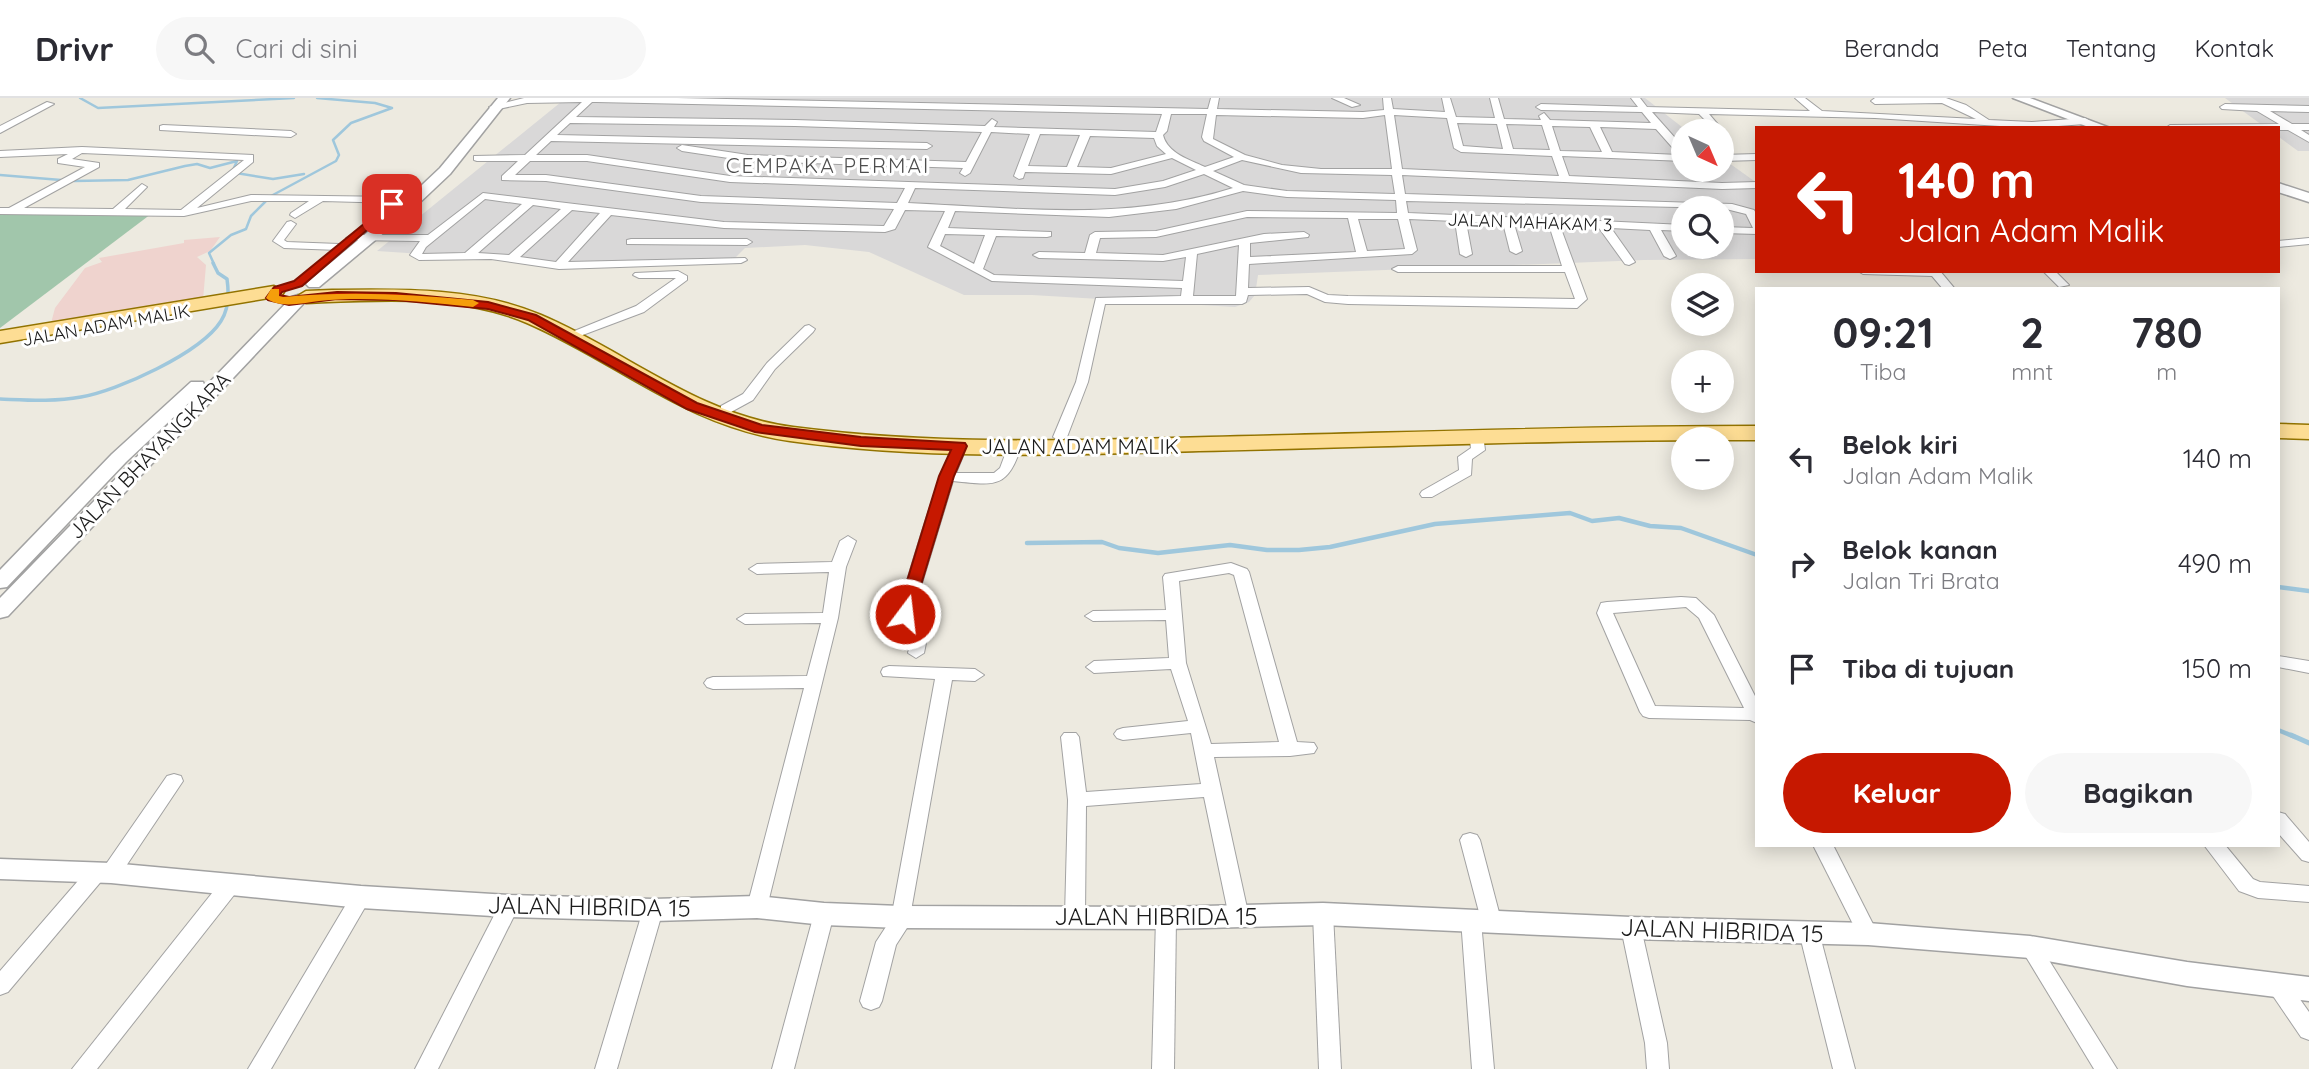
<!DOCTYPE html>
<html lang="id">
<meta charset="utf-8">
<style>
body{margin:0;font-family:Quicksand,sans-serif;background:#f7f7f7;color:#2b2b33;height:100vh;display:flex;flex-direction:column;font-size:26px;white-space:nowrap}
*{box-sizing:border-box;margin:0}
p{font-size:23px;color:#7c7c81}
.icon{flex:none;width:38px;height:38px;fill:none;stroke:currentColor;stroke-width:2;stroke-linecap:round;stroke-linejoin:round}
.map{position:relative;flex:1;overflow:hidden}
.drawer{position:absolute;left:1755px;top:189px;width:525px;height:560px;display:flex;flex-direction:column;background:#fff;border-radius:0px;box-shadow:0 4px 18px #0003}
.drawer>*{flex:none}
.hud{position:absolute;left:1755px;top:28px;width:525px;height:147px;border-radius:0px;box-shadow:0 4px 18px #0003;background:#c61800;color:#fff;overflow:hidden}
.needle{width:46px;rotate:136deg}
.fabs{position:absolute;left:1671px;top:21px;display:grid;gap:14px}
.fabs a{display:grid;place-items:center;width:63px;height:63px;border-radius:50%;background:#fff;box-shadow:0 4px 18px #0003;font-size:35px}
.pin{position:absolute;display:grid;place-items:center;width:60px;height:60px;color:#fff;margin:-30px;border-radius:14px;box-shadow:0 4px 10px #0006}
.me{position:absolute;width:77px;margin:-38px;rotate:15deg;stroke-linejoin:round;filter:drop-shadow(0 0 5px #0008)}
.turn{display:flex;align-items:center;gap:24px;height:147px;padding:0 28px;font-size:32px}
.turn .icon{width:91px;height:91px;stroke-width:2.5}
.turn b{display:block;font-size:49px;line-height:60px}
.eta{display:flex;justify-content:space-evenly;align-items:center;height:119px;text-align:center}
.eta b{font-size:42px;font-weight:800;line-height:49px}
.cta{display:flex;gap:14px;margin-top:auto;padding:14px 28px}
.cta a{flex:1;height:80px;border-radius:42px;background:#c61800;color:#fff;font-size:28px;font-weight:800;line-height:80px;text-align:center}
.cta a+a{background:#f7f7f7;color:#2b2b33}
ul{padding:0;list-style:none}
li{display:flex;align-items:center;gap:21px;height:105px;padding:0 28px}
li div{flex:1}
li b{display:block;font-size:26px}
li em{font-style:normal}
header{display:flex;align-items:center;gap:42px;box-sizing:border-box;height:98px;padding:0 35px;background:#fff;border-bottom:2px solid #e1e1e2}
header strong{font-size:33px}
nav{display:flex;gap:38px;margin-inline-start:auto;font-size:24px}
.search{width:490px;height:63px;background:#f7f7f7;display:flex;align-items:center;gap:18px;box-sizing:border-box;padding:0 24px;border-radius:38px;color:#7c7c81;font-size:26px}
.map>svg:first-child{display:block}
</style>
<header>
<strong>Drivr</strong>
<div class="search"><svg class="icon" aria-label="search" viewBox="0 0 24 24"><circle cx="10" cy="10" r="6"/><path d="M15 15l6 6"/></svg>Cari di sini</div>
<nav><a>Beranda</a><a>Peta</a><a>Tentang</a><a>Kontak</a></nav>
</header>
<div class="map">
<svg width="2309" height="971" viewBox="0 0 2309 971">
<rect width="100%" height="100%" fill="#edeae0"/>
<!-- residential -->
<g fill="#d9d8d8" fill-rule="evenodd">
<path d="M566,0H1645L1687,33H1684V72H1722V60L1757,85V161L1644,162L1258,177L1255,197L1249,204L1235,209L1032,197H964L869,154L805,147L745,150L732,163L558,165L377,153ZM1684,110H1722V149H1684Z"/>
<path d="M2225,0H2309V53H2298L2279,39L2278,30H2266Z"/>
</g>
<!-- commercial -->
<path fill="#efd3ce" d="M220,139L210,153L197,159L206,167L203,202L50,229L55,210L85,170L102,164L99,160L184,145V142Z"/>
<!-- cemetery -->
<path fill="#a1c6ab" d="M0,116H151L0,230Z"/>
<g fill="none" stroke-linecap="round" stroke-linejoin="round">
<!-- stream-far3 -->
<g stroke="#9fc7dc" stroke-width="2.5">
<path d="M80,0L98,10L294,0"/>
<path d="M0,77L61,82"/>
<path d="M74,83L128,82L185,68L197,66L210,70L237,63L233,72L236,75L273,81L304,76"/>
<path d="M214,166L209,155L231,137L246,131L251,118L271,98L336,63L339,57L333,42L351,25L392,10L375,5L317,0"/>
</g>
<!-- stream-far2 -->
<path stroke="#9fc7dc" stroke-width="3.5" d="M0,301C27,302 54,304 81,299C117,293 201,255 221,223C229,211 229,195 227,181L218,175L213,165"/>
<!-- stream-far1 -->
<g stroke="#9fc7dc" stroke-width="4.5">
<path d="M1027,445L1102,444L1119,450L1158,455L1230,447L1267,452H1299L1330,449L1435,426L1570,415L1592,423L1619,420L1650,428L1681,430L1757,457"/>
<path d="M2278,489L2309,493"/>
<path d="M2278,632L2295,639"/>
</g>
<!-- stream -->
<path stroke="#9fc7dc" stroke-width="5" d="M2291,637L2309,645"/>
<!-- minor casing -->
<g stroke="#a2a2a2" stroke-width="2">
<g id="minor">
<path d="M524,0H677L1208,11L1211,0H1219L1217,11L1363,14L1384,12L1383,0H1391L1393,11L1445,14L1442,0H1450L1456,19L1495,20L1490,0H1498L1504,21L1541,22L1539,18L1544,15L1550,22L1651,25L1642,14L1541,12L1536,9L1541,6L1638,9L1631,0H1640L1647,9L1810,13L1795,0H1805L1822,13L1976,21L1942,5L1875,6L1871,3L1875,0H1946L1966,7L1989,22L2032,24L2085,20L2090,23L2085,26L2031,30L1875,20L1709,16L1721,30L1716,33L1699,16L1652,14L1684,50V63L1562,58L1569,78L1722,85L1757,84V90L1722,91L1402,77L1405,96L1732,106L1754,112L1757,117V136L1722,135V129L1753,130L1746,116L1722,110L1406,103L1408,115L1547,121L1548,117L1552,116L1558,121L1684,127V133L1661,132L1676,158L1670,161L1664,158L1650,132L1611,130L1635,164L1629,167L1625,166L1599,130L1560,128L1587,201L1577,210L1348,206L1325,204L1307,196L1248,197L1246,204L1242,206H1105L1088,284L1067,339L1060,343L1053,339L1076,284L1096,200L1181,198L1182,190L992,183L928,149L945,113L905,112L895,131L885,134L724,130L611,117L568,164L745,160L747,162L741,165L559,171L491,161L419,162L410,157L420,143L347,142L346,140L351,137H428L483,95L724,124L884,128L894,111L701,104L546,83L502,82V78L518,63H477L474,62V58L525,57L582,4L527,5L494,12L489,9ZM592,4H596L1162,16L1156,34L994,29L997,24L992,21L985,28L795,22L576,19ZM1171,16H1207L1202,39L1204,43L1234,59L1205,69C1190,62 1167,55 1163,37L1167,33ZM1216,17L1363,20L1385,17L1392,71H1321L1282,67L1245,57L1213,41ZM1394,17L1447,20L1454,50L1461,54L1552,58L1559,78L1402,71ZM570,25L795,28L982,34L966,64L748,57L682,47L677,50L682,53L748,63L963,70L960,75L965,78L970,75L991,34L1030,36L1014,78L1019,81L1023,80L1025,74L1111,76L1172,60L1196,72L1163,83L1115,91L730,78L587,57H536L551,43L927,51L932,48L927,45L557,37ZM1457,25L1497,26L1503,51L1463,48ZM1506,26L1542,27L1550,52L1513,51ZM1552,28L1590,29L1602,54L1560,53ZM1600,29L1656,31L1679,57L1612,54ZM1040,36L1080,37L1067,69L1028,68ZM1090,38L1154,40L1157,48L1166,56L1111,70L1077,69ZM1242,62L1301,75L1392,77L1395,96L1287,93L1244,87L1213,73ZM530,63H587L730,84L905,90L897,105L701,98L546,77H515ZM1204,76L1233,90C1126,124 1018,110 908,105L915,90L1115,97L1165,89ZM1243,93L1287,99L1396,102L1397,115L1247,113L1156,133L1095,134L1090,137L1085,155L1039,154L1033,157L1039,160L1163,163L1186,159L1183,183L994,177L983,171L996,138L1047,139L1051,138V134L948,130L955,113L1109,119L1176,111ZM485,101L522,106L465,155L422,156L426,149ZM533,107L561,111L509,157L478,155ZM572,112L600,115L556,164L520,159ZM1247,119L1348,120L1356,154L1250,159V145L1308,139L1309,137L1304,134L1264,136L1163,157L1096,155L1100,140L1156,139ZM1358,121H1398L1405,151L1367,153ZM1409,121L1455,123L1460,156L1466,159L1472,156L1466,124L1503,125L1510,153L1516,156L1522,153L1514,126L1549,127L1562,168H1398L1392,171L1398,174H1565L1575,201L1348,198L1328,197L1309,189L1248,190L1249,166L1412,156L1417,152ZM945,136L985,137L974,166L940,148ZM1239,147L1236,198H1193L1197,156Z"/>
<path d="M1332,0H1344L1360,7L1352,9Z"/>
<path d="M47,4L54,6L0,35V28Z"/>
<path d="M2225,6L2309,8V14L2270,13L2292,26H2309V32H2301L2309,37V44L2288,32H2278V30H2166L2170,27L2279,26L2257,13L2222,11L2220,9Z"/>
<path d="M163,27L291,33L296,36L291,39L160,32V28Z"/>
<path d="M82,49L253,57V64L197,110L251,97L396,99L401,102L396,105L323,103L295,120L290,117L291,115L309,103H251L184,118L0,116V110H9L85,69L58,65V61L68,56L0,59V53ZM82,55L244,62L181,112L125,111L147,89L142,86L113,111L24,110L99,69V65L72,61Z"/>
<path d="M1757,56V62L1722,63V57Z"/>
<path d="M291,123L296,126L284,142L287,144L339,146L345,149L339,152L284,150L273,143L287,124Z"/>
<path d="M2309,140V146L2278,149V143Z"/>
<path d="M631,141H747L752,144L747,147L627,146V142Z"/>
<path d="M678,173L687,178V182L644,214L572,241L568,242L562,238L636,208L676,180H639L633,177L635,175Z"/>
<path d="M1858,173H1940L1955,191H1943L1932,178L1863,176Z"/>
<path d="M2043,173H2055L2069,187L2059,189Z"/>
<path d="M809,227L815,231L813,234L775,271L753,302L731,314H721V308L743,296L767,265L805,228Z"/>
<path d="M1476,333L1483,337L1485,352L1472,361L1471,377L1432,399H1422L1420,396L1422,393L1459,372L1458,359L1471,350L1469,337Z"/>
<path d="M960,344L967,348L956,375H994L1000,370L1009,346H1019L1021,349C1007,392 994,387 953,383L913,515L929,530L924,555L916,560L908,555L913,531L897,516C905,491 944,349 960,344Z"/>
<path d="M848,438L856,443L846,469L838,520L767,809L764,815L757,817L750,815L747,809L804,590L713,591L707,589L704,585L707,581L713,579L807,578L821,525L745,526L737,521L745,516L823,515L829,474L757,476L749,471L757,466L832,464L840,443Z"/>
<path d="M1231,465L1247,471L1249,474L1297,644L1314,645L1317,650L1314,655L1290,658L1214,659L1249,819L1246,825L1239,827L1232,825L1229,819L1204,699L1086,708L1085,818L1082,824L1075,826L1068,824L1065,818L1068,702L1061,639L1064,635H1076L1079,639L1086,694L1201,686L1191,635L1123,642L1117,640L1114,636L1117,632L1123,630L1188,623L1171,571L1094,575L1086,569L1094,563L1169,560L1166,522L1093,523L1085,518L1093,513L1166,512L1163,479L1165,476ZM1229,475L1234,477L1279,644L1211,646L1186,565L1179,483Z"/>
<path d="M1681,499L1696,500L1714,517L1757,602V625L1750,622L1649,620L1643,618L1640,614L1597,515L1601,505L1607,504ZM1686,509L1699,520L1744,610L1655,608L1613,515Z"/>
<path d="M2278,558L2309,563V575L2278,569Z"/>
<path d="M889,568L975,571L984,577L975,583L952,582L911,813L914,819L896,847L882,903L879,909L871,912L863,909L860,903L876,844L891,821L935,581L883,578L881,574L883,570Z"/>
<path d="M174,676L181,678L183,683L118,780L111,783L104,780L8,894L0,897V873L90,769L97,766L104,769L167,678Z"/>
<path d="M2278,714L2285,716L2309,744V764L2302,762L2278,735Z"/>
<path d="M1470,735L1477,737L1480,742L1501,822L1498,828L1491,830L1484,828L1481,823L1494,971H1472L1461,821L1464,815L1471,813L1480,818L1460,742L1463,737Z"/>
<path d="M1813,747H1833L1878,836L1875,842L1868,844L1861,842Z"/>
<path d="M2204,747H2225L2253,781L2260,784L2309,788V804L2258,800L2239,793Z"/>
<path d="M231,778L238,780L241,786L238,792L97,971H72L224,780Z"/>
<path d="M361,791L368,793L371,799L271,971H248L354,793Z"/>
<path d="M509,800L516,802L519,808L438,971H415L502,802Z"/>
<path d="M653,804L660,806L663,812L617,971H595L643,812L646,806Z"/>
<path d="M824,808L831,810L834,816L794,971H772L814,816L817,810Z"/>
<path d="M1323,808L1330,810L1333,816L1341,971H1319L1313,816L1316,810Z"/>
<path d="M1166,812L1173,814L1176,820L1174,971H1152L1156,820L1159,814Z"/>
<path d="M1631,822L1638,824L1641,830L1667,945L1669,971H1647L1645,945L1621,830L1624,824Z"/>
<path d="M1809,826L1816,828L1819,834L1855,971H1833L1799,834L1802,828Z"/>
<path d="M2030,840L2037,843L2117,971H2094L2020,849L2023,843Z"/>
<path d="M2277,877L2285,880L2309,914V942L2301,939L2269,892L2266,886L2269,880Z"/>
</g>
</g>
<!-- tertiary casing -->
<g stroke="#a2a2a2" stroke-width="3">
<g id="tertiary">
<path d="M498,0H510L450,76L415,109L319,189H309L306,186L309,183L405,103L440,70Z"/>
<path d="M2013,0H2030L2110,30H2091Z"/>
<path d="M2278,85L2309,95V104L2278,94Z"/>
<path d="M298,197L304,199L306,202L304,205L8,518L0,520V500L195,299L126,364L7,489L0,490V472L112,356L191,284H203L205,289L292,199Z"/>
<path d="M0,761L111,765L361,788L509,797L653,801L757,798L824,805L900,808L1166,809L1323,805L1631,819L1868,825L2030,838L2187,864L2309,879V903L2187,888L2030,860L1868,847L1631,841L1323,827L1166,831L900,830L824,827L757,820L653,823L509,819L361,810L111,785L0,781Z"/>
</g>
</g>
<!-- primary casing -->
<g stroke="#927300" stroke-width="3">
<g id="primary">
<path d="M274,188L284,194L281,198L0,245V233Z"/>
<path d="M332,192C401,191 476,189 541,217C626,253 698,317 793,329C931,347 1071,343 1209,339C1392,335 1574,328 1757,328V342C1572,341 1385,349 1199,353C1064,357 925,362 790,343C685,328 619,265 527,225C460,196 378,202 306,205L296,199L306,193Z"/>
<path d="M2278,326L2309,327V341L2278,340Z"/>
</g>
</g>
<!-- minor -->
<use href="#minor" fill="#fff" fill-rule="evenodd"/>
<!-- tertiary -->
<use href="#tertiary" fill="#fff" fill-rule="evenodd"/>
<!-- primary -->
<use href="#primary" fill="#fddd94" fill-rule="evenodd"/>
</g>
<!-- route -->
<path fill="#c61800" stroke="#811000" stroke-width="2" d="M392,103L397,106L395,108L302,188L282,194L280,197L289,199L337,194L396,195L488,204L536,217L697,305L762,327L861,339L965,345L967,348L954,378L911,520H899L897,516L939,378L951,352L861,348L755,334L687,311L528,222L488,211L396,202L337,201L289,207L268,202L266,200L274,189L294,183Z"/>
<!-- slow -->
<path fill="#f59e0b" d="M271,191H279V198L283,199C347,193 409,196 473,202L479,205L473,209C422,204 370,198 319,203C302,205 280,211 266,200Z"/>
<g text-anchor="middle" dominant-baseline="central" stroke-width="6" stroke-linejoin="round" paint-order="stroke">
<!-- far-street labels -->
<g font-size="18" fill="#1b1b1b" stroke="#fff">
<text transform="translate(1530 124) rotate(2)">JALAN MAHAKAM 3</text>
<text transform="translate(106 227) rotate(-10)">JALAN ADAM MALIK</text>
</g>
<!-- far-quarter labels -->
<g font-size="21" letter-spacing="2" fill="#4e4e4e" stroke="#fff">
<text x="828" y="67">CEMPAKA PERMAI</text>
</g>
<!-- street labels -->
<g font-size="21" fill="#1b1b1b" stroke="#fff">
<text x="1080" y="348">JALAN ADAM MALIK</text>
<text transform="translate(149 357) rotate(-46)">JALAN BHAYANGKARA</text>
</g>
<!-- near-street labels -->
<g font-size="24" fill="#1b1b1b" stroke="#fff">
<text transform="translate(589 808) rotate(1)">JALAN HIBRIDA 15</text>
<text x="1156" y="818">JALAN HIBRIDA 15</text>
<text transform="translate(1722 832) rotate(2)">JALAN HIBRIDA 15</text>
</g>
</g>
</svg>
<div class="fabs">
<a><svg class="needle" viewBox="-14 -14 28 28"><path d="M0-13l5 13h-10z" fill="#e53935"/><path d="M0 13l5-13h-10z" fill="#7c7c81"/></svg></a>
<a><svg class="icon" aria-label="search" viewBox="0 0 24 24"><circle cx="10" cy="10" r="6"/><path d="M15 15l6 6"/></svg></a>
<a><svg class="icon" aria-label="layers" viewBox="0 0 24 24"><path d="M12 4l9 5-9 5-9-5zM3 14l9 5 9-5"/></svg></a>
<a>+</a>
<a>−</a>
</div>
<div class="pin" style="left:392px;top:106px;background:#d93025"><svg class="icon" aria-label="arrive" viewBox="0 0 24 24"><path d="M6 21V4h12l-3 4 3 4H6"/></svg></div>
<svg class="me" style="left:905px;top:516px" viewBox="-20 -20 40 40"><circle r="17" fill="#c61800" stroke="#fff" stroke-width="3"/><path d="M0-11L8 9 0 5-8 9z" fill="#fff"/></svg>
<div class="hud">
<div class="turn"><svg class="icon" aria-label="left" viewBox="0 0 24 24"><path d="M17 20v-9H6M10 6l-5 5 5 5"/></svg><div><b>140 m</b>Jalan Adam Malik</div></div>
</div>
<section class="drawer">
<div class="eta">
<div><b>09:21</b><p>Tiba</p></div>
<div><b>2</b><p>mnt</p></div>
<div><b>780</b><p>m</p></div>
</div>
<ul>
<li><svg class="icon" aria-label="left" viewBox="0 0 24 24"><path d="M17 20v-9H6M10 6l-5 5 5 5"/></svg><div><b>Belok kiri</b><p>Jalan Adam Malik</p></div><em>140 m</em></li>
<li><svg class="icon" aria-label="right" viewBox="0 0 24 24"><path d="M7 20v-9h11M14 6l5 5-5 5"/></svg><div><b>Belok kanan</b><p>Jalan Tri Brata</p></div><em>490 m</em></li>
<li><svg class="icon" aria-label="arrive" viewBox="0 0 24 24"><path d="M6 21V4h12l-3 4 3 4H6"/></svg><div><b>Tiba di tujuan</b></div><em>150 m</em></li>
</ul>
<div class="cta"><a>Keluar</a><a>Bagikan</a></div>
</section>
</div>
